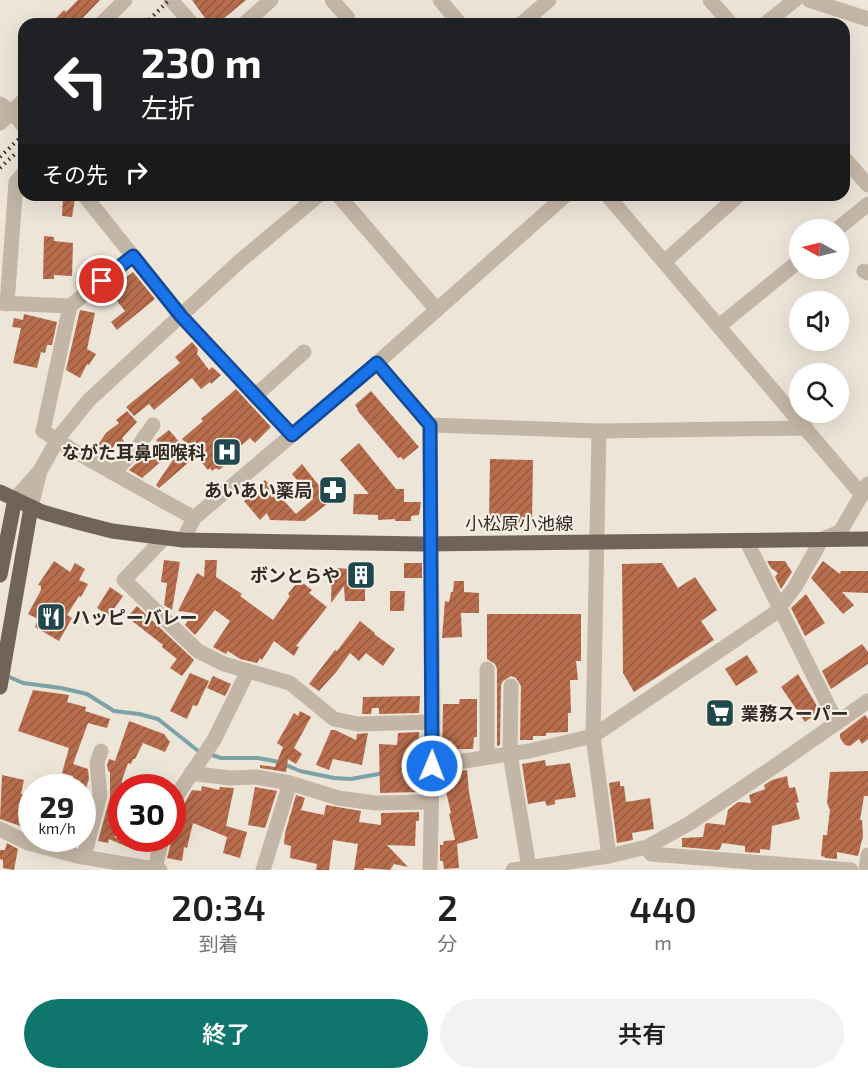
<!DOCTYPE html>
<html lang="ja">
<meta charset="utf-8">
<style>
body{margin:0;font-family:"Exo 2","Noto Sans JP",sans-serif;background:#f2f2f2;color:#202124;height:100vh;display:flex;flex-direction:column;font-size:22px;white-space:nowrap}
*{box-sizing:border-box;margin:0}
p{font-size:20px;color:#757577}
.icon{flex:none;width:33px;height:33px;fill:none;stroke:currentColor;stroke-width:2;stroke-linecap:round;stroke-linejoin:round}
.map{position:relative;height:870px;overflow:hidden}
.panel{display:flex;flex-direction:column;background:#fff;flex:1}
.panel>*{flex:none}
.hud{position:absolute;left:18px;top:18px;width:832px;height:183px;border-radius:18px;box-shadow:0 6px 24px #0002;background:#202124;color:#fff;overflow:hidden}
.needle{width:39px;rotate:278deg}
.controls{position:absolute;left:789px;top:219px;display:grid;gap:12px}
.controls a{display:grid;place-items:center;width:60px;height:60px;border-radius:50%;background:#fff;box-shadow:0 6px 24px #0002;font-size:30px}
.speed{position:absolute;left:18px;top:774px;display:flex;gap:12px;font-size:30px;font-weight:700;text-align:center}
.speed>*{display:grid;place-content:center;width:78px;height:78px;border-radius:50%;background:#fff;box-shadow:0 6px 24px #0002;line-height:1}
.speed small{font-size:15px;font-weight:400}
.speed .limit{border:9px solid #d22;background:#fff;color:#111}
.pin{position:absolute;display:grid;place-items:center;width:51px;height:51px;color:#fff;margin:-26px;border:3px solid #fff;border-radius:50%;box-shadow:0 2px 6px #0007}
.me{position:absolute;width:66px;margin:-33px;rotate:1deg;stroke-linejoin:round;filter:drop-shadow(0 0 4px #0008)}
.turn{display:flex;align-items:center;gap:21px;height:126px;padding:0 24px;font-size:27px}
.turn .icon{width:78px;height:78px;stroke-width:2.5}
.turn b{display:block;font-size:42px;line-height:51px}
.then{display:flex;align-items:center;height:57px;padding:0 24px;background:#0003;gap:12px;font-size:22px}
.eta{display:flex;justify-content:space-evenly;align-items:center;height:102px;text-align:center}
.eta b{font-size:36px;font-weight:600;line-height:42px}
.cta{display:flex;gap:12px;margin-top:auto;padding:12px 24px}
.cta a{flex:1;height:69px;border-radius:36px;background:#0f766e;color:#fff;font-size:24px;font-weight:600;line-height:69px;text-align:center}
.cta a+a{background:#f2f2f2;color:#202124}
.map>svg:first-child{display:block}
</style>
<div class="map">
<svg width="868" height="870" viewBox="0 0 868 870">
<defs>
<pattern id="building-hatch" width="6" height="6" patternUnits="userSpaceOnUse" patternTransform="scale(1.5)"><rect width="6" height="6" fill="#b86d4d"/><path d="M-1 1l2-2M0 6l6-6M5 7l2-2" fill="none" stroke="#965a40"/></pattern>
</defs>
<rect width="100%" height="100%" fill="#eee5d9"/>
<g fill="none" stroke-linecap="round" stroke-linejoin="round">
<!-- stream -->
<g stroke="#7ba3a7" stroke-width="4">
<path d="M7,676L23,683L61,688L87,694L114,711L139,714L158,719L197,750L202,752"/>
<path d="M209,754L221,758H258L279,762L300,771L334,778L351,779L384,773"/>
<path d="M412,769L428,767"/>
</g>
</g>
<!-- building -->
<g fill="url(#building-hatch)">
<path d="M78,0H100L77,24H50L64,10L66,12Z"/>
<path d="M192,0H246L217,24H202L201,21L205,18Z"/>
<path d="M63,196L75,198L72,217L62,216Z"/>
<path d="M44,236L54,237V241L73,243L72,276L54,275V279H43Z"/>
<path d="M133,272L155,299L117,330L111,322L125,311L109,291Z"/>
<path d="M80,310L95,313L87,349L96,354L89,365L87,364L80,378L66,370Z"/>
<path d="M24,314L57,322L52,345H47L45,353L41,352L37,368L13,363L21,328L12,327L14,318L23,320Z"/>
<path d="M192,342L198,349L197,354L209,370L212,367L221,375L211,384L210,382L201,389L192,378L154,410L149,404L134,416L126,407L180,363L175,357Z"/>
<path d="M236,389L271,427L255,443L250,438L235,451L238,454L219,470L216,468L212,471L210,468L208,470L196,456L159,488L156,485L185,442L182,439L203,421L201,419Z"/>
<path d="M371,391L419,447L403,460L401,457L398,458L357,410L358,409L355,405Z"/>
<path d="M127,411L137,422L122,438L126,445L121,451L115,444L106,458L94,451L106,433L119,423L116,420Z"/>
<path d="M169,430L181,444L142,478L129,470L159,443L156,440Z"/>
<path d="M359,443L396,489H404V502H421L419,515L411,516V521H395V519L378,520V515L353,514L354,494H369L340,460Z"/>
<path d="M490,459L533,460L532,523H489Z"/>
<path d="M302,464L331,501L305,521L270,520L267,513L260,520L244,501L265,480L296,514L313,499L292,474Z"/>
<path d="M164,560L180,562L172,610L164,605L167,583L161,582Z"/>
<path d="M205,560H217L216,577L242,594L240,596L273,620L290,596L288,594L299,580L312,590L309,593L327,607L296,646L299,647L294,656L274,641L262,660L260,658L257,663L240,659L228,651L226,654L213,647L230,621L215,610L195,635L185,625L194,613L178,611L197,573L204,577Z"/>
<path d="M54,561L70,572L75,563L85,569L79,580L88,584L81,597L79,596L67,615L72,618L59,641L35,627L38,619L28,614L41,590V586L38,585Z"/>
<path d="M355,561H369L368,589H365V601H345L344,586L331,603L332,568L354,569Z"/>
<path d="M767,561H785L792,572L781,589L775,577L778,573L771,568Z"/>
<path d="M823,561L840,574L841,571H868V593L842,592L854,605L843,614L811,578Z"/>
<rect x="404" y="563" width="18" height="15"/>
<path d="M662,563L678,588L695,577L717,610L701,621L714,640L634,692L623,673L622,564Z"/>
<path d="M454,581H464V592L479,593V613H461L462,637L442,638L445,601L449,602L451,592H453Z"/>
<path d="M110,587L123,596L109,616L97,608Z"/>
<path d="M390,591H405L404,611H390Z"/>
<path d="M806,594L825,623L805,636L791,608Z"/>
<path d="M137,606L194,660L182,676L170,668L177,659L162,647L163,645L127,617Z"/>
<path d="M487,614H581V661H576L578,680H570L571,713H568V732L546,733V736H533V740H520L521,686L516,678L511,676L503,681L501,685L500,745L497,746V669L495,664L487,659Z"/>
<path d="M360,621L375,633L374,634L395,649L383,666L366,653L359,661L350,653L337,671L319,691L309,684L335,650L337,651Z"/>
<path d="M862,644L868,652V664L831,689L822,671Z"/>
<path d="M747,655L758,672L736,686L725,669Z"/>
<path d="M190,673L209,681L197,706L193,705L187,719L170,711Z"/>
<path d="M798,674L820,711L805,722L781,687Z"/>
<path d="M213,676L231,684L225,696L207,688Z"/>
<path d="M33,690L69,695L67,702L86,707L85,711L110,719L107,728L88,723L73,764L88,769L89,779L86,788H71L73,776L62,773L69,748L18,731Z"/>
<path d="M420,696L419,713L379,714V708H372L371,714H362L363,697Z"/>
<path d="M460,699H477V737H474L473,749H449V753L442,755L443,704H459Z"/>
<path d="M300,711L311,717L294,748L302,754L296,764L288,759L286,772L260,768V765L275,767L283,747L277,743L294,713L298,716Z"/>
<path d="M865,715L868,719V739L862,744L859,739L850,746L845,745L840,738V734Z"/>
<path d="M129,721L164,734L170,742L165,752L143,743L135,759H133L131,764L128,763L122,780V801L120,804L118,803L115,838H142L137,851L109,839L108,843L98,841L110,797V772L108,771L107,765L109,759L115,761Z"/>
<path d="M331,730H335L356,740L357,734L368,733L362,765L333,759L329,770L316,765Z"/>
<path d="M419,732L418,764H415V787L417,792L380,793L379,744L397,745L398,733Z"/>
<path d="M545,760L546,766L570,763L576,797L555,800V804L547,806L545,801L528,804L522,764Z"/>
<path d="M467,770L469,792L478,838L457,844L459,868L444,869L443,861H440V845H443L444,841L455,840L449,814L451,813L442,774Z"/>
<path d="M868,771V796H864L860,820H862L863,836L858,856L837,852V859L825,858V857L821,856L823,835H827L830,810L827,803L830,772Z"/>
<path d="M2,775L24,780L21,794L32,796V830L0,819Z"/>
<path d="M787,776L789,788L795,787L799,802L796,803L800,819L772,826L770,850L760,849V853L745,852V846L722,843L720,849L717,850L682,847V838L703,837L705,825L707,823L725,825L728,810L738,802L751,803L749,795L765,789L764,785L772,780Z"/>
<path d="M620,781V786H624L626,802L650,798L654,829L632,833L633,840L617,843L609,783Z"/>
<path d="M202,786L219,790L220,787L234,788L226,826L247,832L240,858L223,853L227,837L193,823L187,848L184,847L182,861L167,858L178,815L192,790L201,791Z"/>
<path d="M255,787L277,791L265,828L248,825Z"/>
<path d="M296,795L305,798L301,810L324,815L326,805L361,811L359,822L381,825V813L419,812V821H416L415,846L387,845L408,867L394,864L390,870L364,868V870H354L358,844L333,840L329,870H316L317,864L290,858L291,846L284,844L285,833Z"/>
<path d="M7,843L18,849L14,870L3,868V860L0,859V850H5Z"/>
</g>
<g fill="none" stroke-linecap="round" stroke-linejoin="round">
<!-- minor -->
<g stroke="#c4b6a6" stroke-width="15">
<path d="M171,0L192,24"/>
<path d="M332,0L348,18"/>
<path d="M440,0L460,24"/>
<path d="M710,0L731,24"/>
<path d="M809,0L868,19"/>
<path d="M101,24L125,0"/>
<path d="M244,24L271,0"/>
<path d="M521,24L549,0"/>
<path d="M765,24L795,0"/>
<path d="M0,104L12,112L24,126"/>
<path d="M0,123L24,100"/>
<path d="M844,158L868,185"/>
<path d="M84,195L181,316L292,435"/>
<path d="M338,195L437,310"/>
<path d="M607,195L862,495"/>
<path d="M836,230L868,204"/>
<path d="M664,262L739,195"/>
<path d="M864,271L868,273"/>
<path d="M0,303L70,306L43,431"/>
<path d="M7,304L16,182L24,173"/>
<path d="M70,306L133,256"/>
<path d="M719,326L800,260"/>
<path d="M377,363L430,425L599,431L806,428"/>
<path d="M255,396L304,352"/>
<path d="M599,431L593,736L609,856"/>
<path d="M74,451L194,518"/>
<path d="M113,473L137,448L153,425"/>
<path d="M15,499L38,473"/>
<path d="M31,507L40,471L59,437L89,400L240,261L319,195"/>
<path d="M164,538L124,580L198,651L224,664L290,683L334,719L358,724L433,722"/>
<path d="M183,540L194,518L377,363L566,195"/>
<path d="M746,540L837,723"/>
<path d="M487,669V757"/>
<path d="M511,686L510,754L529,868"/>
<path d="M432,766L529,751L593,736L775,613L795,587L822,539L840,532L868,484"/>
<path d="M191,773L229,778L256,777L290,783L338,798L375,803L431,802"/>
<path d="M172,807L177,795L214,740L248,671"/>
<path d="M0,829L28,843L77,856L160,870"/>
<path d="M651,854L851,870"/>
<path d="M84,857L100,795L97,763L101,751"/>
<path d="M155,869L162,838"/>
<path d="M263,870L290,783"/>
<path d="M430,870L433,722L430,425"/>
<path d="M513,870L609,856L647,847L690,823L775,766L868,701"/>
<path d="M866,870L868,855"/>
</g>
<!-- major -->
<g stroke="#726359" stroke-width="15">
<path d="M0,492L42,512L77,522L112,531L183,540L423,544L868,539"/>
<path d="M0,575L15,499"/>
<path d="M0,687L31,507"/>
</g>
<!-- rail -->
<g stroke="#312a26" stroke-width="4" stroke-dasharray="1.5 4.5" stroke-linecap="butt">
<path d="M145,24L169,0"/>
<path d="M0,157L24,134"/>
<path d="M0,168L15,154"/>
</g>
<!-- minor-bridge -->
<path stroke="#c4b6a6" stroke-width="15" d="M43,431L74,451"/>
</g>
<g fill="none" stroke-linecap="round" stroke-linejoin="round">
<!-- route casing -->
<g stroke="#114b97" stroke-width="15">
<path id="route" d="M102,281L133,256L181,316L292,435L377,363L430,425L432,766"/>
</g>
<!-- route -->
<use href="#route" stroke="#1a73e8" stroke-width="10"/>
</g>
<!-- icons -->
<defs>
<g id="hospital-square" transform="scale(1.5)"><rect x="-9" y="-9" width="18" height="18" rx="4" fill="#21484e" stroke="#f6efe4"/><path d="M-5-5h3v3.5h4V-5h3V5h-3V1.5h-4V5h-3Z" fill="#fff"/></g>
<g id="pharmacy-square" transform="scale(1.5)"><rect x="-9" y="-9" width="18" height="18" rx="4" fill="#21484e" stroke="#f6efe4"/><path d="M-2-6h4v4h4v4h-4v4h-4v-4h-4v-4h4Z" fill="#fff"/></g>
<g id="building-square" transform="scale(1.5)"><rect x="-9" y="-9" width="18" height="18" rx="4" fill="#21484e" stroke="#f6efe4"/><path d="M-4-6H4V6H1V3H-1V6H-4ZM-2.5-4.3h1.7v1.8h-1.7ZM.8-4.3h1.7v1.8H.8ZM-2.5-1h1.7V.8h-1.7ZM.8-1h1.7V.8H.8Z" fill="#fff"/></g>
<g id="restaurant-square" transform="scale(1.5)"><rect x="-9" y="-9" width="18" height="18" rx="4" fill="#21484e" stroke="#f6efe4"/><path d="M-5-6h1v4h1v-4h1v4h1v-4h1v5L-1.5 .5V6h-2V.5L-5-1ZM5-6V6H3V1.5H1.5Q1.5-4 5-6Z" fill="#fff"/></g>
<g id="supermarket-square" transform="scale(1.5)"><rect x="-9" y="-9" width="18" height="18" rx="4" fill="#21484e" stroke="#f6efe4"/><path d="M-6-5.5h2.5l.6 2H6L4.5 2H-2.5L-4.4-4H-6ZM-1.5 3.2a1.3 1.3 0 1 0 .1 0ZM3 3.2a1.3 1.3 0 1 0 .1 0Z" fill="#fff"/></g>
</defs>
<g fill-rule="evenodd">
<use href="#hospital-square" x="227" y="452"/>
<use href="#pharmacy-square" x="333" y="490"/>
<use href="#building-square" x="361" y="575"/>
<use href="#restaurant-square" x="51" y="617"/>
<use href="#supermarket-square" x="720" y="713"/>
</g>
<g text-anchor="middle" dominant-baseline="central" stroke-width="4.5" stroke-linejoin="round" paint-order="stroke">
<!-- poi labels -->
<g font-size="18" font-weight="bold" fill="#312a26" stroke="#f6efe4" text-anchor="end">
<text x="206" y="452">ながた耳鼻咽喉科</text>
<text x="312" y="490">あいあい薬局</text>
<text x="340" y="575">ボンとらや</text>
<text x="72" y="617" text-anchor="start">ハッピーバレー</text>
<text x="741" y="713" text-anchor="start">業務スーパー</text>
</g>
<!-- street labels -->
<g font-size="18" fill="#312a26" stroke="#f6efe4">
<text x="519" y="523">小松原小池線</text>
</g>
</g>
</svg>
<div class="controls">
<a><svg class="needle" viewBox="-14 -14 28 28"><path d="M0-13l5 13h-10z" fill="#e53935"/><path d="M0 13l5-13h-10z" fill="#757577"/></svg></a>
<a><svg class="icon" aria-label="sound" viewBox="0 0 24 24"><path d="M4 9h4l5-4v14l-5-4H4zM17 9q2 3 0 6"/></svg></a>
<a><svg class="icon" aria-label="search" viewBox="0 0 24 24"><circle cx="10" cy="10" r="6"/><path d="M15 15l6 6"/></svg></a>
</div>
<div class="speed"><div>29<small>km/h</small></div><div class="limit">30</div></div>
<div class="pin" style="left:102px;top:281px;background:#d93025"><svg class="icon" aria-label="arrive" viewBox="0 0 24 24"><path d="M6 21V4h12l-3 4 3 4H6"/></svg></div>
<svg class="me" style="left:432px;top:766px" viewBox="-20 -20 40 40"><circle r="17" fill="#1a73e8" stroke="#fff" stroke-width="3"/><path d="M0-11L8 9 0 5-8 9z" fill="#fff"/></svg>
<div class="hud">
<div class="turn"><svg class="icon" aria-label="left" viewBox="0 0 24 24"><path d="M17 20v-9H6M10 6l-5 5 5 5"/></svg><div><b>230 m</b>左折</div></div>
<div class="then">その先<svg class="icon" aria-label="right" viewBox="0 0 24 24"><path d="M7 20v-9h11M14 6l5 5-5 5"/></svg></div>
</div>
</div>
<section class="panel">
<div class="eta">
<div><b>20:34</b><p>到着</p></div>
<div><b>2</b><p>分</p></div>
<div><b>440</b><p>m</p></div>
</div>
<div class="cta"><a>終了</a><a>共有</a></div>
</section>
